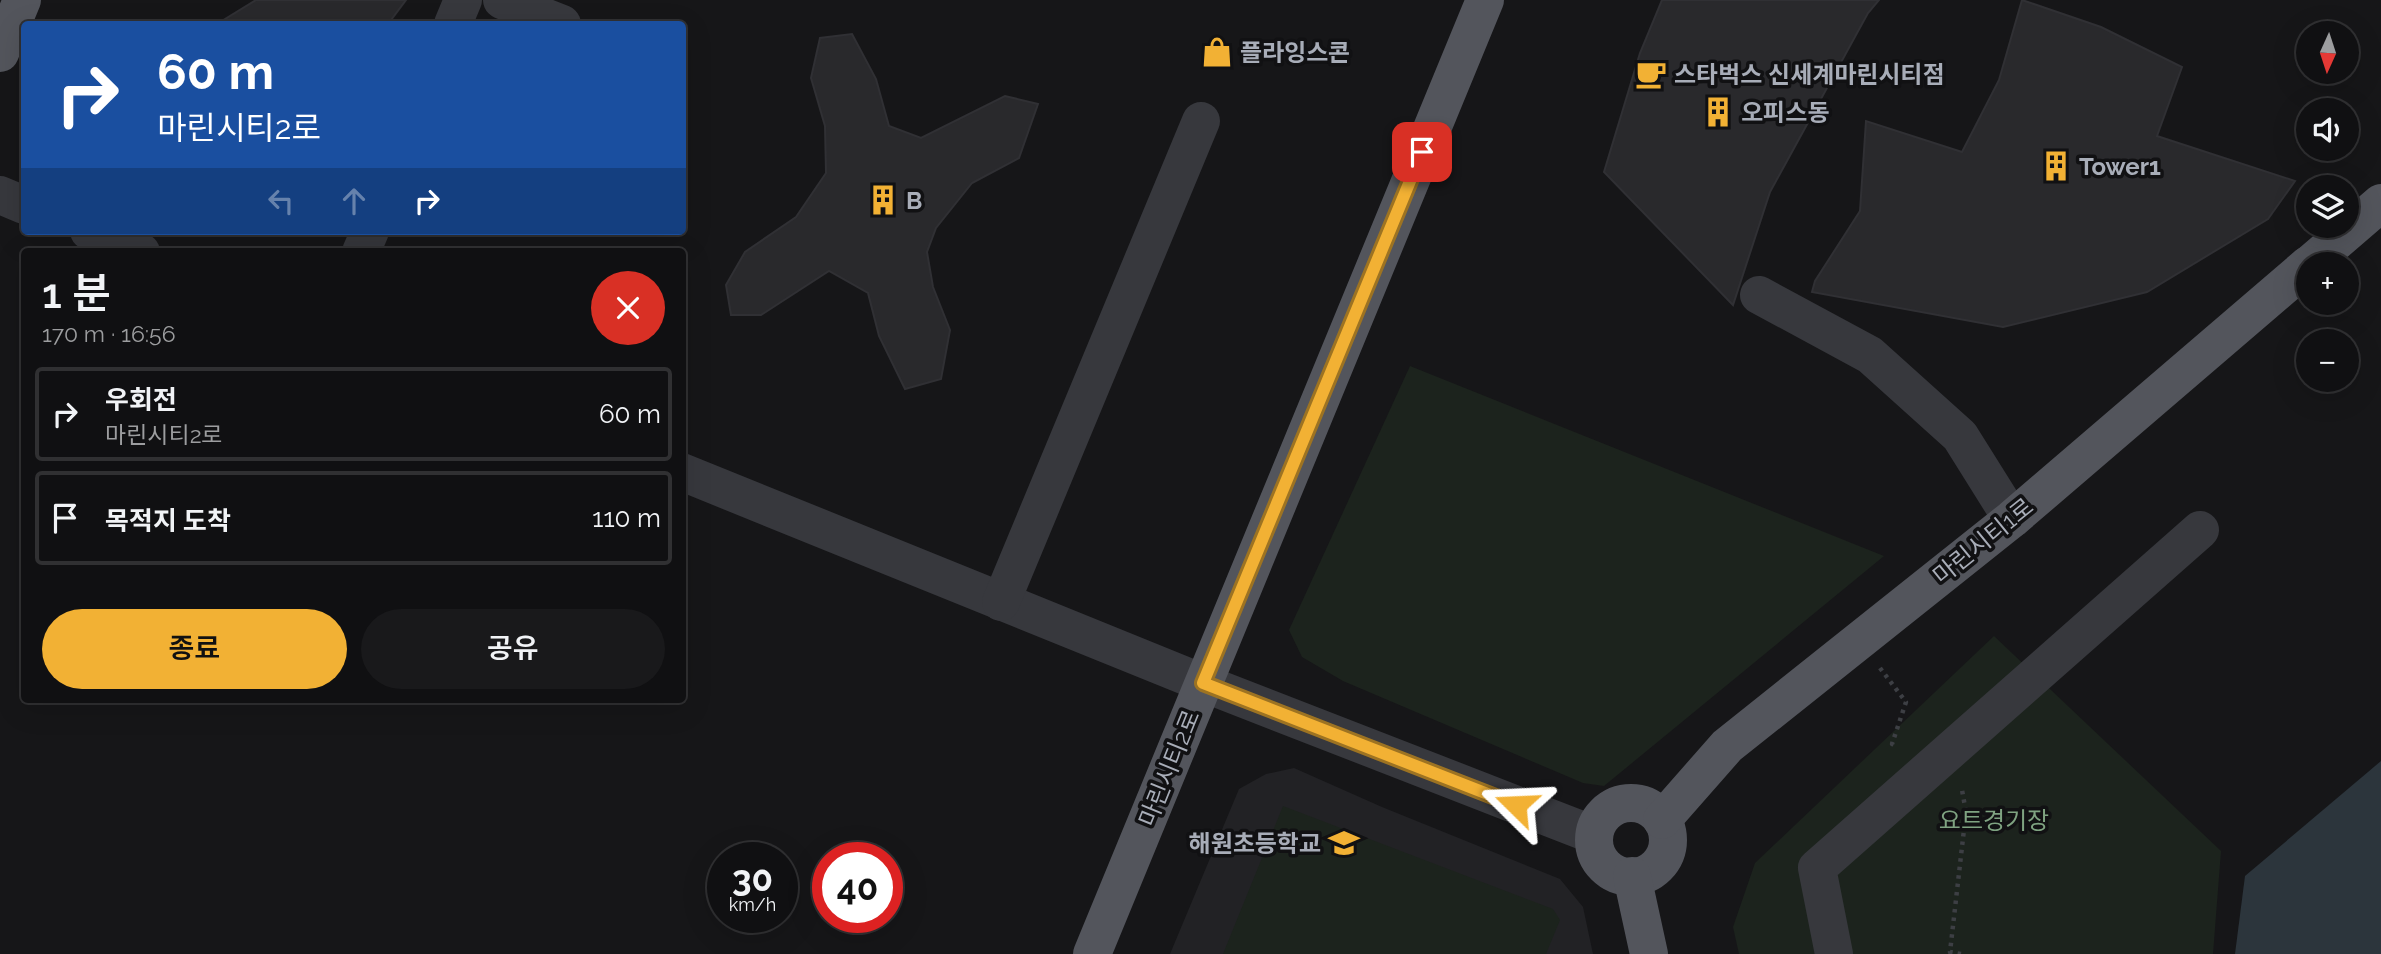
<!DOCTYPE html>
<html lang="ko">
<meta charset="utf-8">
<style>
body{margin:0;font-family:Raleway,"Noto Sans KR",sans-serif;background:#19191b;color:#f1f3f6;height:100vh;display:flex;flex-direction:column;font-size:26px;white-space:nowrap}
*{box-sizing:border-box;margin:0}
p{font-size:23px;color:#9c9d9f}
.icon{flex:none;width:38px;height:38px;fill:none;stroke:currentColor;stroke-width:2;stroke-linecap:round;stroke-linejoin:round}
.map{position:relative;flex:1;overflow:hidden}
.sheet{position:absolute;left:21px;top:248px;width:665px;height:455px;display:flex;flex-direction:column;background:#101012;border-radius:7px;box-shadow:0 7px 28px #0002,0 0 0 2px #303032}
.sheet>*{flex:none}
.banner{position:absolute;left:21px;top:21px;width:665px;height:214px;border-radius:7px;box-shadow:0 7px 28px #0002,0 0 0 2px #303032;background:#1a4fa0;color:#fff;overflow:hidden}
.needle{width:46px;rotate:183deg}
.tools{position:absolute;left:2296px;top:21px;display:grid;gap:14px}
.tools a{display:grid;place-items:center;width:63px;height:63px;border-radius:50%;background:#101012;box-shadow:0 7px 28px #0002,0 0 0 2px #303032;font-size:35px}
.speed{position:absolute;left:707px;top:842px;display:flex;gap:14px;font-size:35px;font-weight:700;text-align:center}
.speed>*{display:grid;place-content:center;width:91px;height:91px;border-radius:50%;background:#101012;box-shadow:0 7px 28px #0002,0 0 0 2px #303032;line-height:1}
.speed small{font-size:18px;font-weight:400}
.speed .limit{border:10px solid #d22;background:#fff;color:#111}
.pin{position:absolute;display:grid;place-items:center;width:60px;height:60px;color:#fff;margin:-30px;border-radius:14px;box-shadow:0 4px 10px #0006}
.me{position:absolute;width:77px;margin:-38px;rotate:291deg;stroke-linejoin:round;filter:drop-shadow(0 0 5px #0008)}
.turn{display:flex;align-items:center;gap:24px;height:147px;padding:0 21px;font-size:32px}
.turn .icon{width:91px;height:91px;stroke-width:2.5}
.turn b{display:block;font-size:49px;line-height:60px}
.lanes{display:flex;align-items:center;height:66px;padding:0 21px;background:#0003;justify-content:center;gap:35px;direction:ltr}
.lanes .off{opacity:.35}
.round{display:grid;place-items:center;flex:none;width:74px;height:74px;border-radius:37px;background:#19191b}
.summary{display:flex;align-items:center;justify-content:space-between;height:119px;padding:0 21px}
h1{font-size:42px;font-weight:600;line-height:52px}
.cta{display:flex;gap:14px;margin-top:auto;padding:14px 21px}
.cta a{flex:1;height:80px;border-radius:42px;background:#f2b134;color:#111;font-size:28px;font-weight:600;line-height:80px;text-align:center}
.cta a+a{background:#19191b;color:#f1f3f6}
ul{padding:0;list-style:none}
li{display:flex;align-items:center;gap:21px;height:94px;margin:0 14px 10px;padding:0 7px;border:4px solid #303032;border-radius:7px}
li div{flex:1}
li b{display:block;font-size:26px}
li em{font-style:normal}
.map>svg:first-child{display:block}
</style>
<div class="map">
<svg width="2381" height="954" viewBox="0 0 2381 954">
<rect width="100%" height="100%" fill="#161618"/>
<!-- built -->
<path fill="#222225" d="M1294,768L1382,807L1560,879L1583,907L1593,954H1170L1239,789L1266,774Z"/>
<!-- green -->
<g fill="#1c231d">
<path d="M1410,366L1884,556L1604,786L1583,783L1343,681L1302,657L1289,630Z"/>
<path d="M1994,636L2221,851L2213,954H1739L1733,927L1755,863Z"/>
<path d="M1283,806L1553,909L1560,920L1546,954H1223Z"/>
</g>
<!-- water -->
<path fill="#2c353c" d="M2381,761V954H2235L2245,876Z"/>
<!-- building -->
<g fill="#29292c" stroke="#303034" stroke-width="2">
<path d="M256,0H406L388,24H217Z"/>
<path d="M1662,0H1879L1868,13L1770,192L1733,305L1604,172L1640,53Z"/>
<path d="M2022,0L2101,27L2182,67L2157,136L2295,181L2268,219L2147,292L2003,327L1812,292L1815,281L1860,211L1866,121L1962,152L1999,80Z"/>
<path d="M852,34L876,79L889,126L921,138L1005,96L1038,104L1019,158L972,183L936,228L927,252L933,287L950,330L941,379L905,389L879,336L868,293L829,271L761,315H731L726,285L745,252L796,217L826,173L825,126L811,78L820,38Z"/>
</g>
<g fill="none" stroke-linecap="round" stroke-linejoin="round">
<!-- path -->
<g stroke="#3d3f44" stroke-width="4.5" stroke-dasharray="3.5 5" stroke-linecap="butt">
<path d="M1880,668L1906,702L1892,744L1898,745"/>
<path d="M1961,954L1950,952L1966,812L1962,790"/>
</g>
<!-- minor -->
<g stroke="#37383d" stroke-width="38">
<path d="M502,0L562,24"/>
<path d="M453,24L463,0"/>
<path d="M0,195L24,205"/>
<path d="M89,231L141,252"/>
<path d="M361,252L370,231"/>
<path d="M1759,295L1870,355L1960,436L2012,519"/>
<path d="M682,472L1203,683L1594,835"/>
<path d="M1001,602L1201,121"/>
<path d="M1834,954L1817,868L2200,530"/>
</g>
<!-- major -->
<g stroke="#53555c" stroke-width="38">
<path d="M0,53L22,0"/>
<path d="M2310,264L2381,203"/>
<circle cx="1631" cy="840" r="37"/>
<path d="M1662,820L1727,746L2012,519L2308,265"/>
<path d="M1632,876L1649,954"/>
<path d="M1092,954L1485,0"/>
</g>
</g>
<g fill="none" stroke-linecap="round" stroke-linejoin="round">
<!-- route casing -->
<g stroke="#9d7322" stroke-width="18">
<path id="route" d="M1422,152L1203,683L1516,805"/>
</g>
<!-- route -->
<use href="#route" stroke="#f2b134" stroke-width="12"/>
</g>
<!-- icons -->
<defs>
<g id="shop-bare" transform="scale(2.415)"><path d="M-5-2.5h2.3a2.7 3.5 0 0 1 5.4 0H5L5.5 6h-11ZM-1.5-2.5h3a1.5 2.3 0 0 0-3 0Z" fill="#f2b134" stroke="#111113" stroke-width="2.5" paint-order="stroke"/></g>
<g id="cafe-bare" transform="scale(2.415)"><path d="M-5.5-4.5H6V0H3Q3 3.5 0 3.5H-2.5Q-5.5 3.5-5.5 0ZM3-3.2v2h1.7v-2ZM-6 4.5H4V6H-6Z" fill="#f2b134" stroke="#111113" stroke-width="2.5" paint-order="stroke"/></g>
<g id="building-bare" transform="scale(2.415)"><path d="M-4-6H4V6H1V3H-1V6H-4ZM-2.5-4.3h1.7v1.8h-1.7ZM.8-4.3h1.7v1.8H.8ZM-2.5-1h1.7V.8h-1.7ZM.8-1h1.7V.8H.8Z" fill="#f2b134" stroke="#111113" stroke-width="2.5" paint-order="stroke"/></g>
<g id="school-bare" transform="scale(2.415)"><path d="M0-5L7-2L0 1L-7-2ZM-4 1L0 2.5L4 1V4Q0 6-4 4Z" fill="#f2b134" stroke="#111113" stroke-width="2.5" paint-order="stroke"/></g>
</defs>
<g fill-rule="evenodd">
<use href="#shop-bare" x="1217" y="52"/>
<use href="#cafe-bare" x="1651" y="74"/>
<use href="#building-bare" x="1718" y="112"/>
<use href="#building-bare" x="2056" y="166"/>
<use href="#building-bare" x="883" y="200"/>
<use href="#school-bare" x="1344" y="843"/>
</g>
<g text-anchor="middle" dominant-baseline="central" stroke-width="7" stroke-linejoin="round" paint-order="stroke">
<!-- poi labels -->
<g font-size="24" font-weight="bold" fill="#a8adb8" stroke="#111113" text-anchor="start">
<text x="1240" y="52">플라잉스콘</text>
<text x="1674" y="74">스타벅스 신세계마린시티점</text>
<text x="1741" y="112">오피스동</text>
<text x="2079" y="166">Tower1</text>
<text x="906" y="200">B</text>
<text x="1321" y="843" text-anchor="end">해원초등학교</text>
</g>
<!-- street labels -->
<g font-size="24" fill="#a8adb8" stroke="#111113">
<text transform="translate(1983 541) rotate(-39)">마린시티1로</text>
<text transform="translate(1169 768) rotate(-68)">마린시티2로</text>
</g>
<!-- park labels -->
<g font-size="24" fill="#7fa381" stroke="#111113">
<text x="1994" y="820">요트경기장</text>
</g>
</g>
</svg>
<div class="tools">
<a><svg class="needle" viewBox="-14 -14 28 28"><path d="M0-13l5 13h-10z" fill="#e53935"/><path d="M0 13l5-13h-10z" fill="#9c9d9f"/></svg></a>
<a><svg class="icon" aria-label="sound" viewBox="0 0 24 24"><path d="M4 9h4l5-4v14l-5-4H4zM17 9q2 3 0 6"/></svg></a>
<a><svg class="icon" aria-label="layers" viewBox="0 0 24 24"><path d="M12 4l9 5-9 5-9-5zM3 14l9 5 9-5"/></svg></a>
<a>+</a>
<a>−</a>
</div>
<div class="speed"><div>30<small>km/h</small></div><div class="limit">40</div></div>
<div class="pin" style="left:1422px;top:152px;background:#d93025"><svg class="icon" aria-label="arrive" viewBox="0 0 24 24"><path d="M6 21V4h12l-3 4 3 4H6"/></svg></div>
<svg class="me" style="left:1516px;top:805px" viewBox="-20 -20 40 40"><path d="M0-17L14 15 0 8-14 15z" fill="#f2b134" stroke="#fff" stroke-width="4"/></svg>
<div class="banner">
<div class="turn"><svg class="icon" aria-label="right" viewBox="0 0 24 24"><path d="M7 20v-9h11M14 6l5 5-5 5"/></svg><div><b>60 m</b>마린시티2로</div></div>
<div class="lanes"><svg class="icon off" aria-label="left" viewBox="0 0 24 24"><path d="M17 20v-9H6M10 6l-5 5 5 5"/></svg><svg class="icon off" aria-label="ahead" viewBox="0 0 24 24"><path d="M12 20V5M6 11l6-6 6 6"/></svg><svg class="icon" aria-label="right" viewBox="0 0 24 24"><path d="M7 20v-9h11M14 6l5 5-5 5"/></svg></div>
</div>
<section class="sheet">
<div class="summary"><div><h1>1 분</h1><p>170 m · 16:56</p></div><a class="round" style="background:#d93025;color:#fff"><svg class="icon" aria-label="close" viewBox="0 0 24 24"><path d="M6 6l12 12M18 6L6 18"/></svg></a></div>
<ul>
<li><svg class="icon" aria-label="right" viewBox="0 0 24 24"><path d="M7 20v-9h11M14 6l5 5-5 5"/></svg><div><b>우회전</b><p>마린시티2로</p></div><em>60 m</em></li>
<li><svg class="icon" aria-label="arrive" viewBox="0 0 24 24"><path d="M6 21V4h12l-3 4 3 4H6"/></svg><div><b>목적지 도착</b></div><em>110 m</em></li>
</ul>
<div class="cta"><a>종료</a><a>공유</a></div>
</section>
</div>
